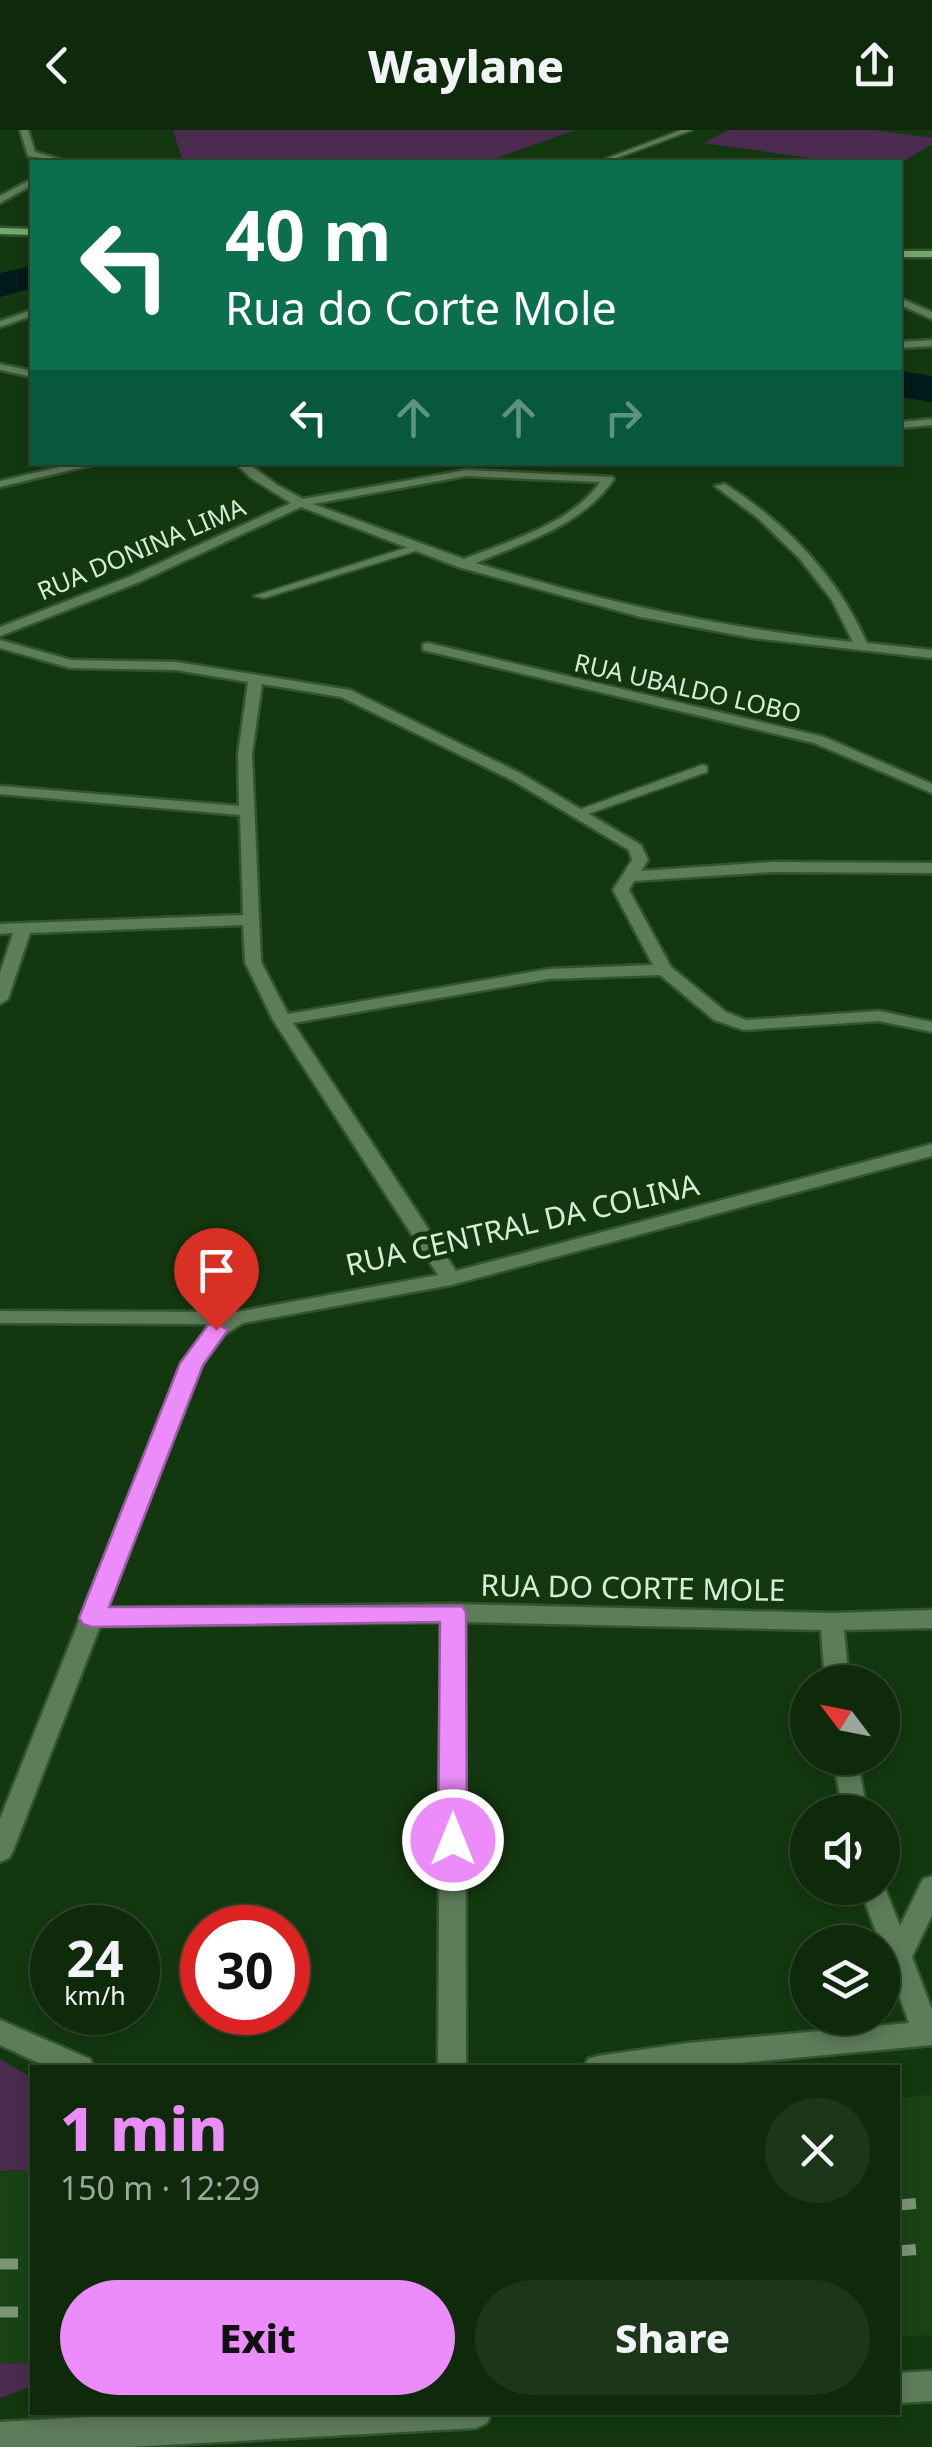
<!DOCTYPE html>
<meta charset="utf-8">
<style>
body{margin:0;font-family:"Noto Sans",sans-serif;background:#1c3619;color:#f1f3f6;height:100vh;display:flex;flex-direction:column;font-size:38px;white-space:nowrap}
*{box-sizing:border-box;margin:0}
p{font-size:32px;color:#9ba79d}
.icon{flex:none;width:55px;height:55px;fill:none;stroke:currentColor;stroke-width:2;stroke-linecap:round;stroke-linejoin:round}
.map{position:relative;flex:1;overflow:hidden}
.drawer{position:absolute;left:30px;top:1935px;width:870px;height:350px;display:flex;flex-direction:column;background:#0e2a0b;border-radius:0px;box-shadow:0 5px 15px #0003,0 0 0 2px #2e462c}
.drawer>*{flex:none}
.guide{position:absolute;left:30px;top:30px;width:872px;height:305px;border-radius:0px;box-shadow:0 5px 15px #0003,0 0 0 2px #2e462c;background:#0b6e4f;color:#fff;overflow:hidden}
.needle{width:65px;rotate:302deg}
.controls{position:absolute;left:790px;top:1535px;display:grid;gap:20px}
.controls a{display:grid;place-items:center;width:110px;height:110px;border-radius:50%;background:#0e2a0b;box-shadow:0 5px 15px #0003,0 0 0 2px #2e462c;font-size:50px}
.speed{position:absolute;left:30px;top:1775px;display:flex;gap:20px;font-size:50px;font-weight:700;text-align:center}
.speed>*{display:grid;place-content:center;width:130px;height:130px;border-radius:50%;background:#0e2a0b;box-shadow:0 5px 15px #0003,0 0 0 2px #2e462c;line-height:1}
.speed small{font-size:25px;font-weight:400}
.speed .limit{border:15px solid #d22;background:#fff;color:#111}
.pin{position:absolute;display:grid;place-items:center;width:85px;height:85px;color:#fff;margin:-102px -42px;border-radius:50% 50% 50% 0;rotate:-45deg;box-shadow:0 0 10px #0007}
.pin .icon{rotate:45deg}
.me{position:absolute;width:110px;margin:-55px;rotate:0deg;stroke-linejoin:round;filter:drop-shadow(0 0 8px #0008)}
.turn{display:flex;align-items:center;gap:35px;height:210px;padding:0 30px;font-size:45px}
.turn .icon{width:130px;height:130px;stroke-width:2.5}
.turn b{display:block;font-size:70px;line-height:85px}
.lanes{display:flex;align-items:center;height:95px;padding:0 30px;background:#0003;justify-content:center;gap:50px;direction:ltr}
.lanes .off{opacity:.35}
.round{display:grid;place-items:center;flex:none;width:105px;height:105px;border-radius:52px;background:#1c3619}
.head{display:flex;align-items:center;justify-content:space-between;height:170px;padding:0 30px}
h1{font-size:60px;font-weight:800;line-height:75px;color:#ec8cfb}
.button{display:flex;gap:20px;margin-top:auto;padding:20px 30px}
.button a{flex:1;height:115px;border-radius:60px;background:#ec8cfb;color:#111;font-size:40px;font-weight:800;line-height:115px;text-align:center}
.button a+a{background:#1c3619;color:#f1f3f6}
header{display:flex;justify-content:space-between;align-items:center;height:130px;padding:0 30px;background:#0e2a0b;font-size:45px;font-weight:800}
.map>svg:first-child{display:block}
</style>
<header><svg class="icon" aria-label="back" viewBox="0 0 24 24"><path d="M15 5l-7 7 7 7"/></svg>Waylane<svg class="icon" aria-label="share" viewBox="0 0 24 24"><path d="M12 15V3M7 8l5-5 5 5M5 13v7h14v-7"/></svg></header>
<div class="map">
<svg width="932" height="2317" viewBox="0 0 932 2317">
<rect width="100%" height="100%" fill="#13380f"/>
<!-- built -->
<g fill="#194315">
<path d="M932,1965V2205L898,2207V1968Z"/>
<path d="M32,2040V2234L0,2233V2042Z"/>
</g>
<!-- green -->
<g fill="#4c2b51">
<path d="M173,0H575L486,32H183Z"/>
<path d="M729,0H874L932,8V14L900,33L839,32L703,13Z"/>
<path d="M0,1929L32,1948V2040L0,2041Z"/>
<path d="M0,2233L32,2234V2256L0,2268Z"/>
</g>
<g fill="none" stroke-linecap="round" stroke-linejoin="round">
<!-- river -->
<g fill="#00191b" fill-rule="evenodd">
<path d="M32,136V158L0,167V143Z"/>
<path d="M900,241L932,246V272L900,267Z"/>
</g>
<!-- service casing -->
<g stroke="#32552f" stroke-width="4">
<g id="service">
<path d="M682,0H692L606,32H597Z"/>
<path d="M418,414L423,417L422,419L264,468L254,466Z"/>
<path d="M702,635L707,636V642L585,685H575L573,682Z"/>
</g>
</g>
<!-- minor casing -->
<g stroke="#32552f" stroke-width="5">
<g id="minor">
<path d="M20,0H28L35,22L69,32L28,26Z"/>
<path d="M32,49V55L0,73V66Z"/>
<path d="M900,168L932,182V189L900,175Z"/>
<path d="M32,180V186L0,197V191Z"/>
<path d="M932,210V216L900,218V212Z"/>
<path d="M0,234L32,241V247L0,240Z"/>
<path d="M932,289V295L900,298V292Z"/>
<path d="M81,332H104L0,357V351Z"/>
<path d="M234,332H246L277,355L303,369L466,340L612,347L614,349C583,395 525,412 476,433C600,472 724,498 853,512L832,470L799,428L759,389L715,356L725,354C786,393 837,446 867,513L932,520V528L753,508L641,487L458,437L301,377L137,453L0,506V497L129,447L291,373L251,348ZM466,346L600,352C572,394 508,411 464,429L313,374Z"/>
<path d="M0,510L71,530L176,532L350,560L520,643L641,715L648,730L641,741L773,732L932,733V743L773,742L634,751L629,760L671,837L726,882L746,890L879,881L932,892V902L879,891L744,900L714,890L660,845L549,849L293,893L456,1141L932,1014V1026L451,1155L243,1193L224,1205L202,1235L107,1478L453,1474L832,1483L932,1480V1498L844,1500L849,1552H825L821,1500L465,1492L466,1938H438L441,1492L100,1496L13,1721L9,1728L0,1732V1689L182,1233L211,1194L0,1193V1181L237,1182L438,1145L273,890L245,832L243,795L30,803L8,869L0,874V843L13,803L0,804V794L243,785L240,685L0,664V656L239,676L238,624L248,552L176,540L70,538L0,518ZM262,554L341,567L510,649L629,720L632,730L613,760L653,835L549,839L288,884L261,832L252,624Z"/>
<path d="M428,513L824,607L932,654V663L814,613L423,520V514Z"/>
<path d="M833,1628H857L867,1682H843Z"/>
<path d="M932,1746V1785L912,1827L932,1880V1915L687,1938H584L588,1929L598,1926L688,1913L909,1893L860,1758H882V1751L900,1796L923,1749Z"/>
<path d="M0,1890L90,1929L94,1938H50L0,1915Z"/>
<path d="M932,2241V2271L898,2273V2243Z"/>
<path d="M176,2282H492L487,2293L476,2298L127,2317H0V2292Z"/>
</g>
</g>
<!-- secondary casing -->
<g stroke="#32552f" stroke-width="5">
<g id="secondary">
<path d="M0,98L32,99V105L0,104Z"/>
<rect x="900" y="121" width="32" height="6"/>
</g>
</g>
<!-- service -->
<use href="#service" fill="#5d7c59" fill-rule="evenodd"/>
<!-- minor -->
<use href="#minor" fill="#5d7c59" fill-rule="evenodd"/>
<!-- secondary -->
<use href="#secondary" fill="#75a86f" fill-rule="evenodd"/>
<!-- rail -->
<g stroke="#7a9676" stroke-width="11" stroke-dasharray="18 18" stroke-linecap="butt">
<path d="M898,2075L932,2072"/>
<path d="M898,2121L932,2118"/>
<path d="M0,2134H32"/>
<path d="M0,2182H32"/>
</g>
</g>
<!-- route -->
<path fill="#ec8cfb" stroke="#995ba3" stroke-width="2.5" d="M216,1193L228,1200L203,1235L109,1477L462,1476L466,1482L467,1710L463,1718L453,1722L442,1718L438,1710L440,1492L92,1497L83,1494L79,1488L180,1233L208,1195Z"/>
<g text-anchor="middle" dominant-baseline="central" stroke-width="10" stroke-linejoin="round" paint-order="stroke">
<!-- far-street labels -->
<g font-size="25" fill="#d7ecd4" stroke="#13380f">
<text transform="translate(141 418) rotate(-23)">RUA DONINA LIMA</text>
<text transform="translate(688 557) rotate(13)">RUA UBALDO LOBO</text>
</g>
<!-- street labels -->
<g font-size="30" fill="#d7ecd4" stroke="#13380f">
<text transform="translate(522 1094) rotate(-13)">RUA CENTRAL DA COLINA</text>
<text transform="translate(633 1457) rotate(1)">RUA DO CORTE MOLE</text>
</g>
</g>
</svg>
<div class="controls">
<a><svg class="needle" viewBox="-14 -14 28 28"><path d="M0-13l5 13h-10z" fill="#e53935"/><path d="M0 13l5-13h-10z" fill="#9ba79d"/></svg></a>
<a><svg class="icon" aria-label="sound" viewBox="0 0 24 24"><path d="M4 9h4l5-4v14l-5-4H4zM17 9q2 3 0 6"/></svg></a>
<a><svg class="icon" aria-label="layers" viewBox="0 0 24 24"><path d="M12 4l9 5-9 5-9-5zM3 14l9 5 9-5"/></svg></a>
</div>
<div class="speed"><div>24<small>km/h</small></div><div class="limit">30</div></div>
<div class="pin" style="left:216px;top:1200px;background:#d93025"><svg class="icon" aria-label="arrive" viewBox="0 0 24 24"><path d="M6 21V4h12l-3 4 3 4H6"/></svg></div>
<svg class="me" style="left:453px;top:1710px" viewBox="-20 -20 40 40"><circle r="17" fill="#ec8cfb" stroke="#fff" stroke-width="3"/><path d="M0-11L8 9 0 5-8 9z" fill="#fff"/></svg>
<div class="guide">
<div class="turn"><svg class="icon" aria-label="left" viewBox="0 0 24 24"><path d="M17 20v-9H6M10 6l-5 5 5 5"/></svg><div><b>40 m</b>Rua do Corte Mole</div></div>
<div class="lanes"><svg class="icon" aria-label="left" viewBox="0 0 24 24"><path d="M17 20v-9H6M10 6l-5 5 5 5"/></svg><svg class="icon off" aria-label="ahead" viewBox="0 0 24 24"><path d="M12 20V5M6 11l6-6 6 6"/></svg><svg class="icon off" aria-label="ahead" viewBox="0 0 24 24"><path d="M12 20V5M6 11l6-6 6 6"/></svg><svg class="icon off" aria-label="right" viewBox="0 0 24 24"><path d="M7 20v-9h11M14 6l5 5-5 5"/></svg></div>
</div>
<section class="drawer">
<div class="head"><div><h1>1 min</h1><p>150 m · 12:29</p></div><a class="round"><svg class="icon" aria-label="close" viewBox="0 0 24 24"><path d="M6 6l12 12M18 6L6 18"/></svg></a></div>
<div class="button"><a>Exit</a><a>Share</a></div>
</section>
</div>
